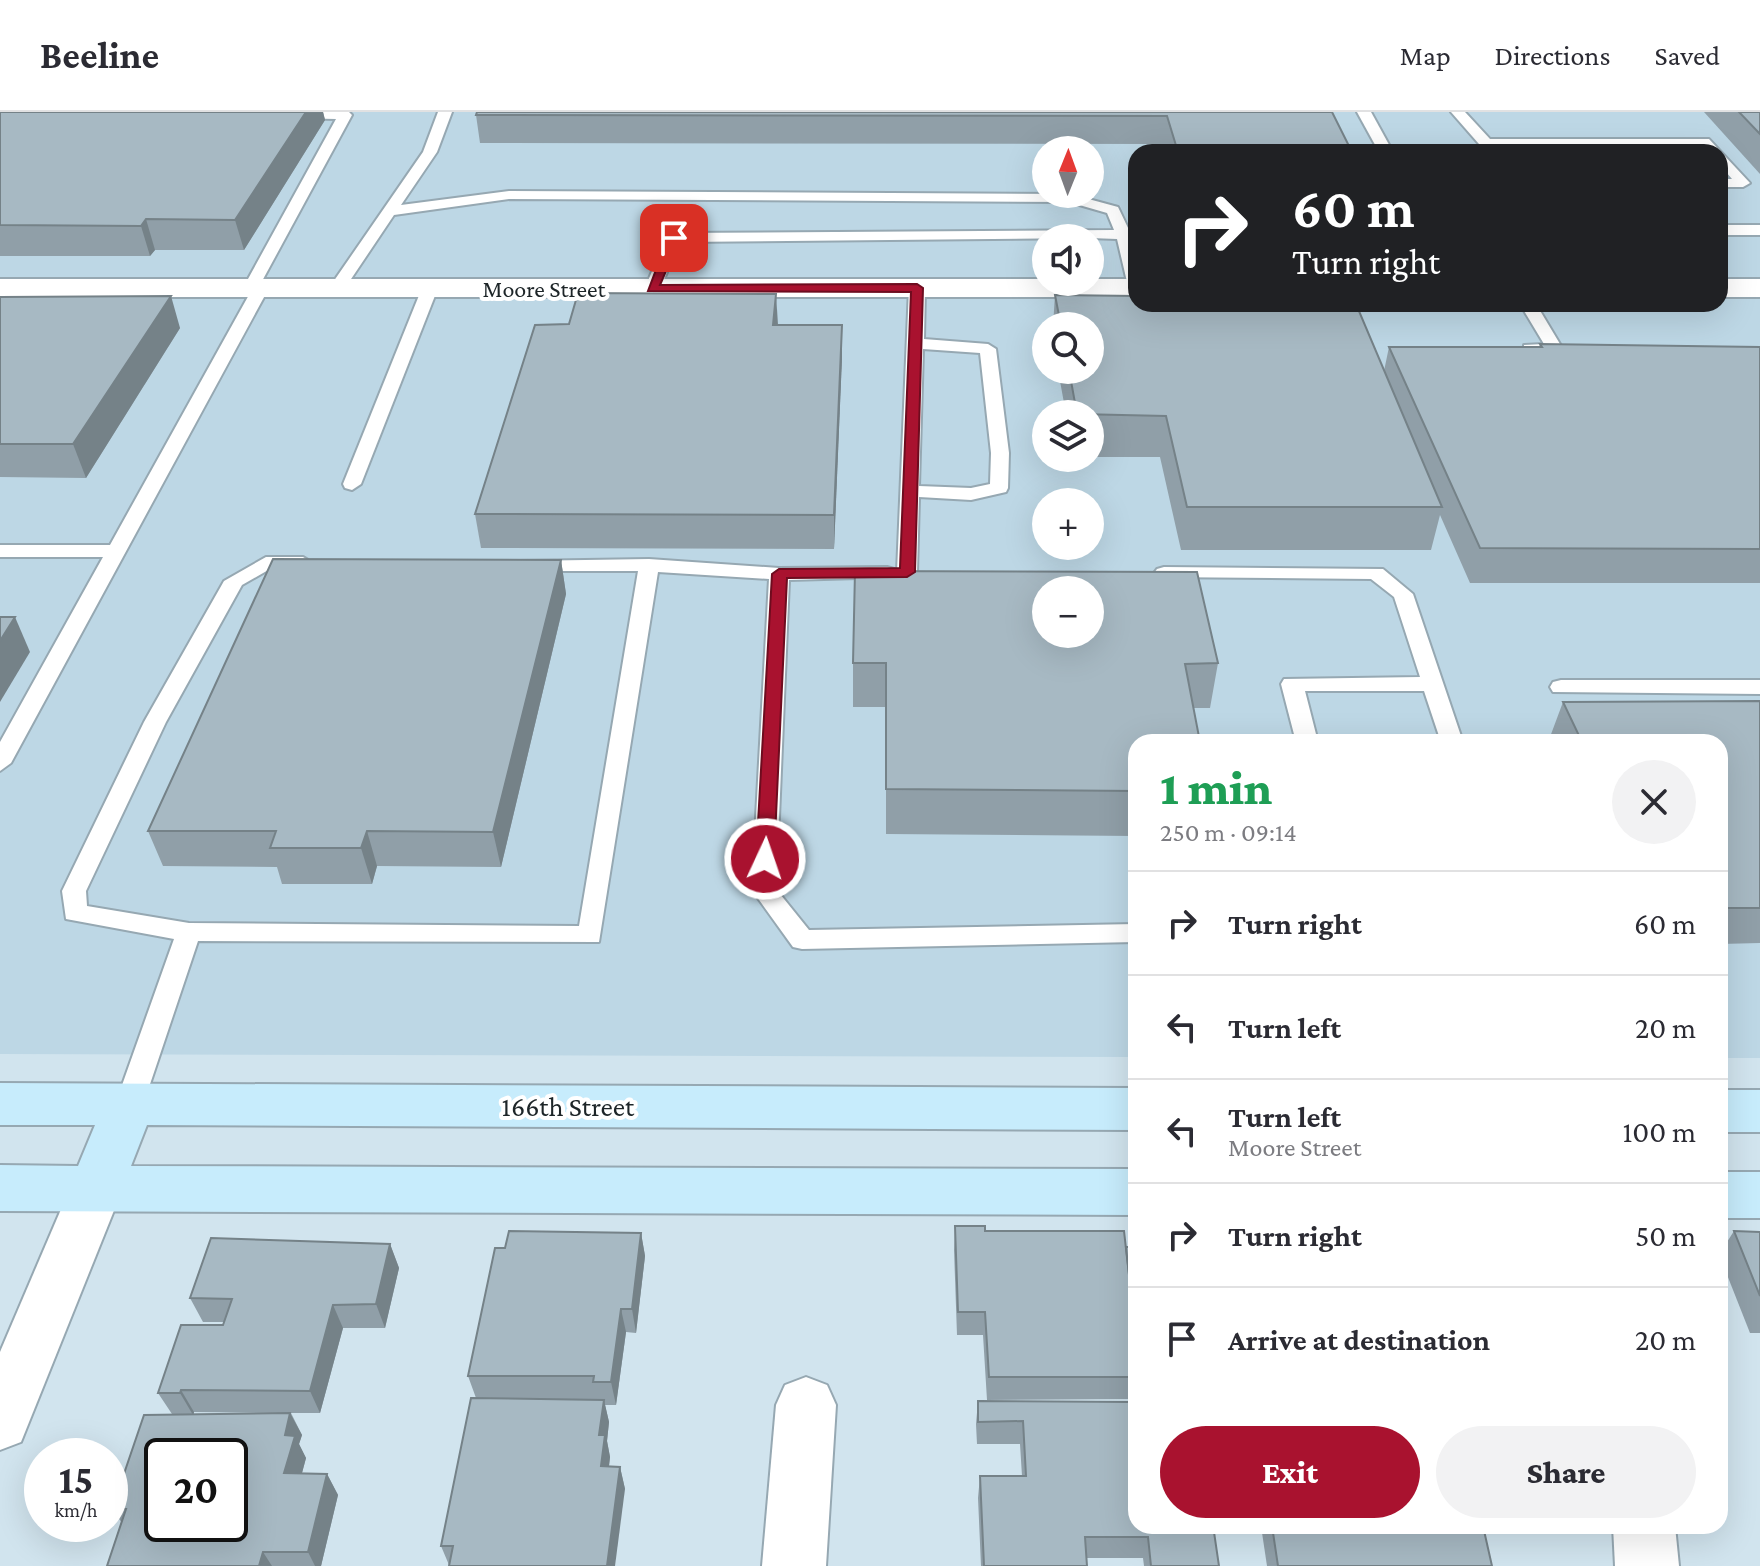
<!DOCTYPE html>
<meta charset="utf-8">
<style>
body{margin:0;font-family:"Crimson Pro",serif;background:#f2f2f3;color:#2b2b33;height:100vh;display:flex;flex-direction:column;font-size:30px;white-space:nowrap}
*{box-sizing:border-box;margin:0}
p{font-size:26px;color:#7c7c81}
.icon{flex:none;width:44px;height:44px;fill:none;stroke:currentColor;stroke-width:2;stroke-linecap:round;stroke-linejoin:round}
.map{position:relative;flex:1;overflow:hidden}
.details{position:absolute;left:1128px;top:622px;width:600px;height:800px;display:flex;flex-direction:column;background:#fff;border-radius:24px;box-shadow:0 8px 32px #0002}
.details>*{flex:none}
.banner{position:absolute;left:1128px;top:32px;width:600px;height:168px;border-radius:24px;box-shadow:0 8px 32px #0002;background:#202124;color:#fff;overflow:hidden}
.needle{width:52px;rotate:1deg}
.fabs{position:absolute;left:1032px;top:24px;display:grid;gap:16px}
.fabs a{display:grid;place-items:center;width:72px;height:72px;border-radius:50%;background:#fff;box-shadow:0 8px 32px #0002;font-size:40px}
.speed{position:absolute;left:24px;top:1326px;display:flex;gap:16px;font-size:40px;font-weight:700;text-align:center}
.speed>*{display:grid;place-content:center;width:104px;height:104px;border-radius:50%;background:#fff;box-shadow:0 8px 32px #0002;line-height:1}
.speed small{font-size:20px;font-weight:400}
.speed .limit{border:4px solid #111;border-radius:12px;background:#fff;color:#111}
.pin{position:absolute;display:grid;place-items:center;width:68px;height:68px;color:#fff;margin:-34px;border-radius:16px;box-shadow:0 4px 12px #0006}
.me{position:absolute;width:88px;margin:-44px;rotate:3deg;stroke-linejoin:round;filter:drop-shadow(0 0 6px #0008)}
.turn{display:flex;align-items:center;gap:28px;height:168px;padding:0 32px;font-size:36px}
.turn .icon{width:104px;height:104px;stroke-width:2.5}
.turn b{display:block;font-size:56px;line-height:68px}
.round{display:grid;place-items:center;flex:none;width:84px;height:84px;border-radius:42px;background:#f2f2f3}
.head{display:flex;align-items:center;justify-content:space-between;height:136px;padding:0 32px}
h1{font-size:48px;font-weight:800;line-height:60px;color:#1e9e55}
.action{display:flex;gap:16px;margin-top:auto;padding:16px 32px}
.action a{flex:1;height:92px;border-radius:48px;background:#a9122f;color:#fff;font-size:32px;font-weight:800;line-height:92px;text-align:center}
.action a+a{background:#f2f2f3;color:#2b2b33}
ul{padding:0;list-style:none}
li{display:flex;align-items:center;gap:24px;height:104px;padding:0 32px;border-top:2px solid #e1e1e2}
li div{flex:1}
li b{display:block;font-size:30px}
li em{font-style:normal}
header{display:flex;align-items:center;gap:48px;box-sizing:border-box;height:112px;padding:0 40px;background:#fff;border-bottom:2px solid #e1e1e2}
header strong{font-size:38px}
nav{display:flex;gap:44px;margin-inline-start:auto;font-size:28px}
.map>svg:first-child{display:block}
</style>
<header>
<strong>Beeline</strong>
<nav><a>Map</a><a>Directions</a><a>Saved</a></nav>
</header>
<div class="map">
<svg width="1760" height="1454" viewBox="0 0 1760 1454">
<rect width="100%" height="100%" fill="#d1e4ee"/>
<!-- built -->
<path fill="#bdd7e5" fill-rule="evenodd" d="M0,0H1760V946H1720V630H1136V945L0,942ZM1046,38H1090V82H1046ZM1136,40H1720V192H1136ZM1046,126H1090V170H1046ZM1046,214H1090V258H1046ZM1046,302H1090V346H1046ZM1046,390H1090V434H1046ZM1046,478H1090V522H1046Z"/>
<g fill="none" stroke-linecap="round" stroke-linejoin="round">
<!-- lane casing -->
<g stroke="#96a8b2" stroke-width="4">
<g id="lane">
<path d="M288,0H349L352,3L261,171L269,176L11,651L0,659V630L103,445H0V433H110L250,181L243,176L336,7L293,6Z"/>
<path d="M438,0H452L437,40L401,93L509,79L1070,82L1118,95L1129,118L1136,117V127H1132L1136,143V179L1128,174L1117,127L1090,126L680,130L659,179L645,176L666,126L674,121L1114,118L1107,101L1069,90L509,87L394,103L343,179H331L329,176L423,40Z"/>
<path d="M1357,0H1371L1393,40H1379Z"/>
<path d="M1451,0H1465L1490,27H1709L1750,71L1743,75H1720V67H1732L1720,53V40H1709L1705,35H1497L1501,40H1486Z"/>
<rect x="1720" y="113" width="40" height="10"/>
<path d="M430,171L438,176L361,372L352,378L345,376L343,372L422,176Z"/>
<path d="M917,171L925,176L924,227L988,232L996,237L1009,341L1008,376L1006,380L971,388L919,385L917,460L907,466L897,460L909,176ZM923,237L980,241L991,341L990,372L971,376L919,374Z"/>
<path d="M1520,192H1536L1563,237L1561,241H1524V233L1544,232Z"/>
<path d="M266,445H303L313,451L303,457H270L242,473L166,610L86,779L87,794L189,811L579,814L638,459H528L521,457L518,453L521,449L649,447L779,456L887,455L894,457L897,461L894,465L789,468L776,777L809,818L1136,812V830L802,837L793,835L752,778L769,467L658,460L599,830L198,829L143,993L139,1001L129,1004L119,1001L115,993L174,827L66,807L62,779L144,610L224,469Z"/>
<path d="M1164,455L1383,457L1413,482L1463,630H1441L1424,579H1305L1318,630H1296L1281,572L1284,567L1420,565L1394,485L1371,467L1157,465L1154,461L1157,457Z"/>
<path d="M1561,568H1760V582L1553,580L1550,575L1553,570Z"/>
</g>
</g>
<!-- street casing -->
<g stroke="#96a8b2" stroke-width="4">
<g id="street">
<rect x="0" y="167" width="1136" height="18"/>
<rect x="1720" y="167" width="40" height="18"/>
<path d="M96,1053L115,1060L123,1076L21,1330L0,1338V1240L77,1060Z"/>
<path d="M806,1265L827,1273L836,1293L826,1454H762L776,1293L785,1273Z"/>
<path d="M1613,1414H1675L1679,1454H1615Z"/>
</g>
</g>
<!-- secondary casing -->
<g stroke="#96a8b2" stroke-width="4">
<g id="secondary">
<path d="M0,971L1136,976V1018L147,1013L131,1054L1136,1057V1103L0,1099V1053L78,1054L95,1013H0Z"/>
<rect x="1720" y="978" width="40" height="42"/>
<rect x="1720" y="1060" width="40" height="46"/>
</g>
</g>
<!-- lane -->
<use href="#lane" fill="#fff" fill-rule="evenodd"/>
<!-- street -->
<use href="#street" fill="#fff" fill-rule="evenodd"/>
<!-- secondary -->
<use href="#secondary" fill="#c7ecfc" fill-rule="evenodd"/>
</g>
<!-- wall -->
<g fill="#909fa8" fill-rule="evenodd">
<path d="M0,0H323L325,8L244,138H155L150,144H0Z"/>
<path d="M1332,0L1352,40H1166L1163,32L480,31L476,3Z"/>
<path d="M1704,0H1760V62Z"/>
<path d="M1055,183L1384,259L1389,235H1539L1540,232L1760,235V471H1470L1440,403L1431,438H1181L1160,345H1090V302H1066L1058,258H1090V214H1053Z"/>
<path d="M0,185L180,216L86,366L0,365Z"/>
<path d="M778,213L842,245L834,437L481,436L475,402Z"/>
<path d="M561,448L566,482L501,755L377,754L372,772H282L277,755L163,754L148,719Z"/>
<path d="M853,551H1218L1210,596H1193L1136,630V724L886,722V595H853Z"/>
<path d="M1760,589V831L1720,832V630H1552L1550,625L1563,590Z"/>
<path d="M955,1114L985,1119L1126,1135H1136V1287L987,1288L983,1223H957L954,1138Z"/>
<path d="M1734,1119L1760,1120V1221H1750L1720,1145V1141Z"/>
<path d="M641,1121L645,1144L636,1221L626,1220L616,1293H605L609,1310L607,1329L610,1345L609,1355H620L625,1377L449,1453L441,1434L476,1286L468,1264L505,1136ZM529,1287H597V1288Z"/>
<path d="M390,1132L399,1156L385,1216H343L320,1301H291L302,1323L299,1332L306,1346L302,1361L327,1362L338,1383L321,1454H107L122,1411L112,1397L172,1302L158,1281L223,1213L224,1210H203L190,1186ZM194,1300L281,1301L194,1302Z"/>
<path d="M978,1289L1136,1290L1156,1420L1219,1454H1144L1143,1446H1086L1087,1454H981L978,1386L980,1364H1022L1020,1332H977L976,1312Z"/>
<path d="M1261,1414H1483L1492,1454H1267Z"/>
</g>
<!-- shaded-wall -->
<g fill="#758288">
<path d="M306,0H323L325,8L244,138L235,108Z"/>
<path d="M146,107L155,138L150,144L141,114Z"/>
<path d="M776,182L778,213H773Z"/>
<path d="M171,184L180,216L86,366L73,332Z"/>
<path d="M842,213V245L834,437V403Z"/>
<path d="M561,448L566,482L501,755L493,720Z"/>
<path d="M15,505L30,540L0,590V529Z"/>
<path d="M367,719L377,754L372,772L361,736Z"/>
<path d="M641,1121L645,1144L636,1221L632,1197Z"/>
<path d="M390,1132L399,1156L385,1216L376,1192Z"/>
<path d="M333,1193L343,1216L320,1301L310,1279Z"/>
<path d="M621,1197L626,1220L616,1293L611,1270Z"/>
<path d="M181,1278L194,1300L193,1303L180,1281Z"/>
<path d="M604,1288L609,1310L607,1329L610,1345L606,1376L601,1354L599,1323Z"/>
<path d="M290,1301L302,1323L299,1332L306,1346L296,1383L284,1361L285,1323Z"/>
<path d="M620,1355L625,1377L615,1454H607Z"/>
<path d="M327,1362L338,1383L321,1454H315L308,1440Z"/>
<path d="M263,1440L272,1454H259Z"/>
</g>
<!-- building -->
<g fill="#a7b9c3" stroke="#758288" stroke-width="2" fill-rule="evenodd">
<path d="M0,0H306L235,108L146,107L141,114L0,113Z"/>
<path d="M477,0H1332L1352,40H1178L1167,4L476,3Z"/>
<path d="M1739,0H1760V22Z"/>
<path d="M578,181L776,182L773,213H842L834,403L475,402L535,213L569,212Z"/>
<path d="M1055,183L1136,184V192H1356L1442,395H1187L1166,304L1077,302L1069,258H1090V214H1061Z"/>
<path d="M171,184L73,332H0V185Z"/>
<path d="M1540,232L1760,235V437L1480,436L1389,235H1542Z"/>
<path d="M273,447L561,448L493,720L367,719L361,736H270L276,719H148Z"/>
<path d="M855,459L1197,460L1218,551L1185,552L1200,630H1136V679L886,677V551H853ZM1046,478H1090V522H1046Z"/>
<path d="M0,505H15L0,529Z"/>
<path d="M1760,589V796H1720V630H1582L1563,590Z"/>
<path d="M955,1114H985V1119H1124L1136,1225V1265H989L985,1200H958Z"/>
<path d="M509,1119L641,1121L632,1197H621L611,1270H593L594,1264H468L495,1136H505Z"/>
<path d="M1734,1119L1760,1120V1184Z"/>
<path d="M211,1126L390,1132L376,1192L333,1193L310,1279L181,1278L180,1281H158L181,1213H223L232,1187L190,1186Z"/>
<path d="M1126,1135H1136V1207H1134Z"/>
<path d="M471,1286L604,1288L599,1323H605L601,1354L620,1355L607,1454H449L453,1434H441Z"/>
<path d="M978,1289L1136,1290V1414H1156V1420H1214L1219,1454H1151L1148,1425H1085L1087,1454H984L980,1364H1026L1023,1309L978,1310Z"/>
<path d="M290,1301L285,1323L295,1324L284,1361L327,1362L308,1440H263L259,1454H107L126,1397H112L144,1303ZM162,1344H230V1412H162Z"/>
<path d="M1272,1414H1483L1492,1454H1278Z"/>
</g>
<!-- route -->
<path fill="#a9122f" stroke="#6e0c1f" stroke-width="2" d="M674,122L680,126L660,173L917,172L923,176L915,460L907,465L787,466L774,747L765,753L756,747L772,462L779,457L900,456L911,180L648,179L668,126Z"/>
<g text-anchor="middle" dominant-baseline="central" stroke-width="8" stroke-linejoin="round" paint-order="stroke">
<!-- far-street labels -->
<g font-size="24" fill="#1d2528" stroke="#fff">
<text x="544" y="176">Moore Street</text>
</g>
<!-- street labels -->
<g font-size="28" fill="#1d2528" stroke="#fff">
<text x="568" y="994">166th Street</text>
</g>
</g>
</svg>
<div class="fabs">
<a><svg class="needle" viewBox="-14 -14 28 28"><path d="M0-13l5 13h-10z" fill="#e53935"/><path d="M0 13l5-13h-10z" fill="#7c7c81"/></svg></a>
<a><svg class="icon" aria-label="sound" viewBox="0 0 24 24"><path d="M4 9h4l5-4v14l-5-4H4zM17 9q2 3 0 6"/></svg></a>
<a><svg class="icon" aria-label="search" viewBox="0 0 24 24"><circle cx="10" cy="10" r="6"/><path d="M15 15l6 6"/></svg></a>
<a><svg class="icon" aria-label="layers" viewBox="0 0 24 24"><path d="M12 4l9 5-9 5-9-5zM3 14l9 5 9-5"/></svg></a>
<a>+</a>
<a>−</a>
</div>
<div class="speed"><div>15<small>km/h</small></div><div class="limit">20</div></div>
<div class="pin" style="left:674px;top:126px;background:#d93025"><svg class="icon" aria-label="arrive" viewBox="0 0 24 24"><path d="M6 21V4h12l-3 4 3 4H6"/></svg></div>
<svg class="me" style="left:765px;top:747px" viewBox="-20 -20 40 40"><circle r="17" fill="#a9122f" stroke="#fff" stroke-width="3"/><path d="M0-11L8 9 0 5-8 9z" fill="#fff"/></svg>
<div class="banner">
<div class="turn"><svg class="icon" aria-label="right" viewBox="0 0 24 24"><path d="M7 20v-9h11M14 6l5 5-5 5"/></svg><div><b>60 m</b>Turn right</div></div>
</div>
<section class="details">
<div class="head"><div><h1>1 min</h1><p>250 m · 09:14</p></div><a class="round"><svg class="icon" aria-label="close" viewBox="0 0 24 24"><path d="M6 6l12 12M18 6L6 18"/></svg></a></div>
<ul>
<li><svg class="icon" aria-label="right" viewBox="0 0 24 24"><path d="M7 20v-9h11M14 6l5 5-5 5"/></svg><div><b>Turn right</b></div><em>60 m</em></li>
<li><svg class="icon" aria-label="left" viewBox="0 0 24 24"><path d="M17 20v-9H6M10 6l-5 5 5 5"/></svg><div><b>Turn left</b></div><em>20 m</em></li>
<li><svg class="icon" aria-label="left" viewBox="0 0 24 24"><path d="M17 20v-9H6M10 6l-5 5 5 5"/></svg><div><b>Turn left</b><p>Moore Street</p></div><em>100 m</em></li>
<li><svg class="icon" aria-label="right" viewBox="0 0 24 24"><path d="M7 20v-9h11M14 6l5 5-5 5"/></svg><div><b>Turn right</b></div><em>50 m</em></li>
<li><svg class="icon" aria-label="arrive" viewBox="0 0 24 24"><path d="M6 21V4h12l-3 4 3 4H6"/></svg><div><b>Arrive at destination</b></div><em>20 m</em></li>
</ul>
<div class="action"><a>Exit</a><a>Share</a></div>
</section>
</div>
